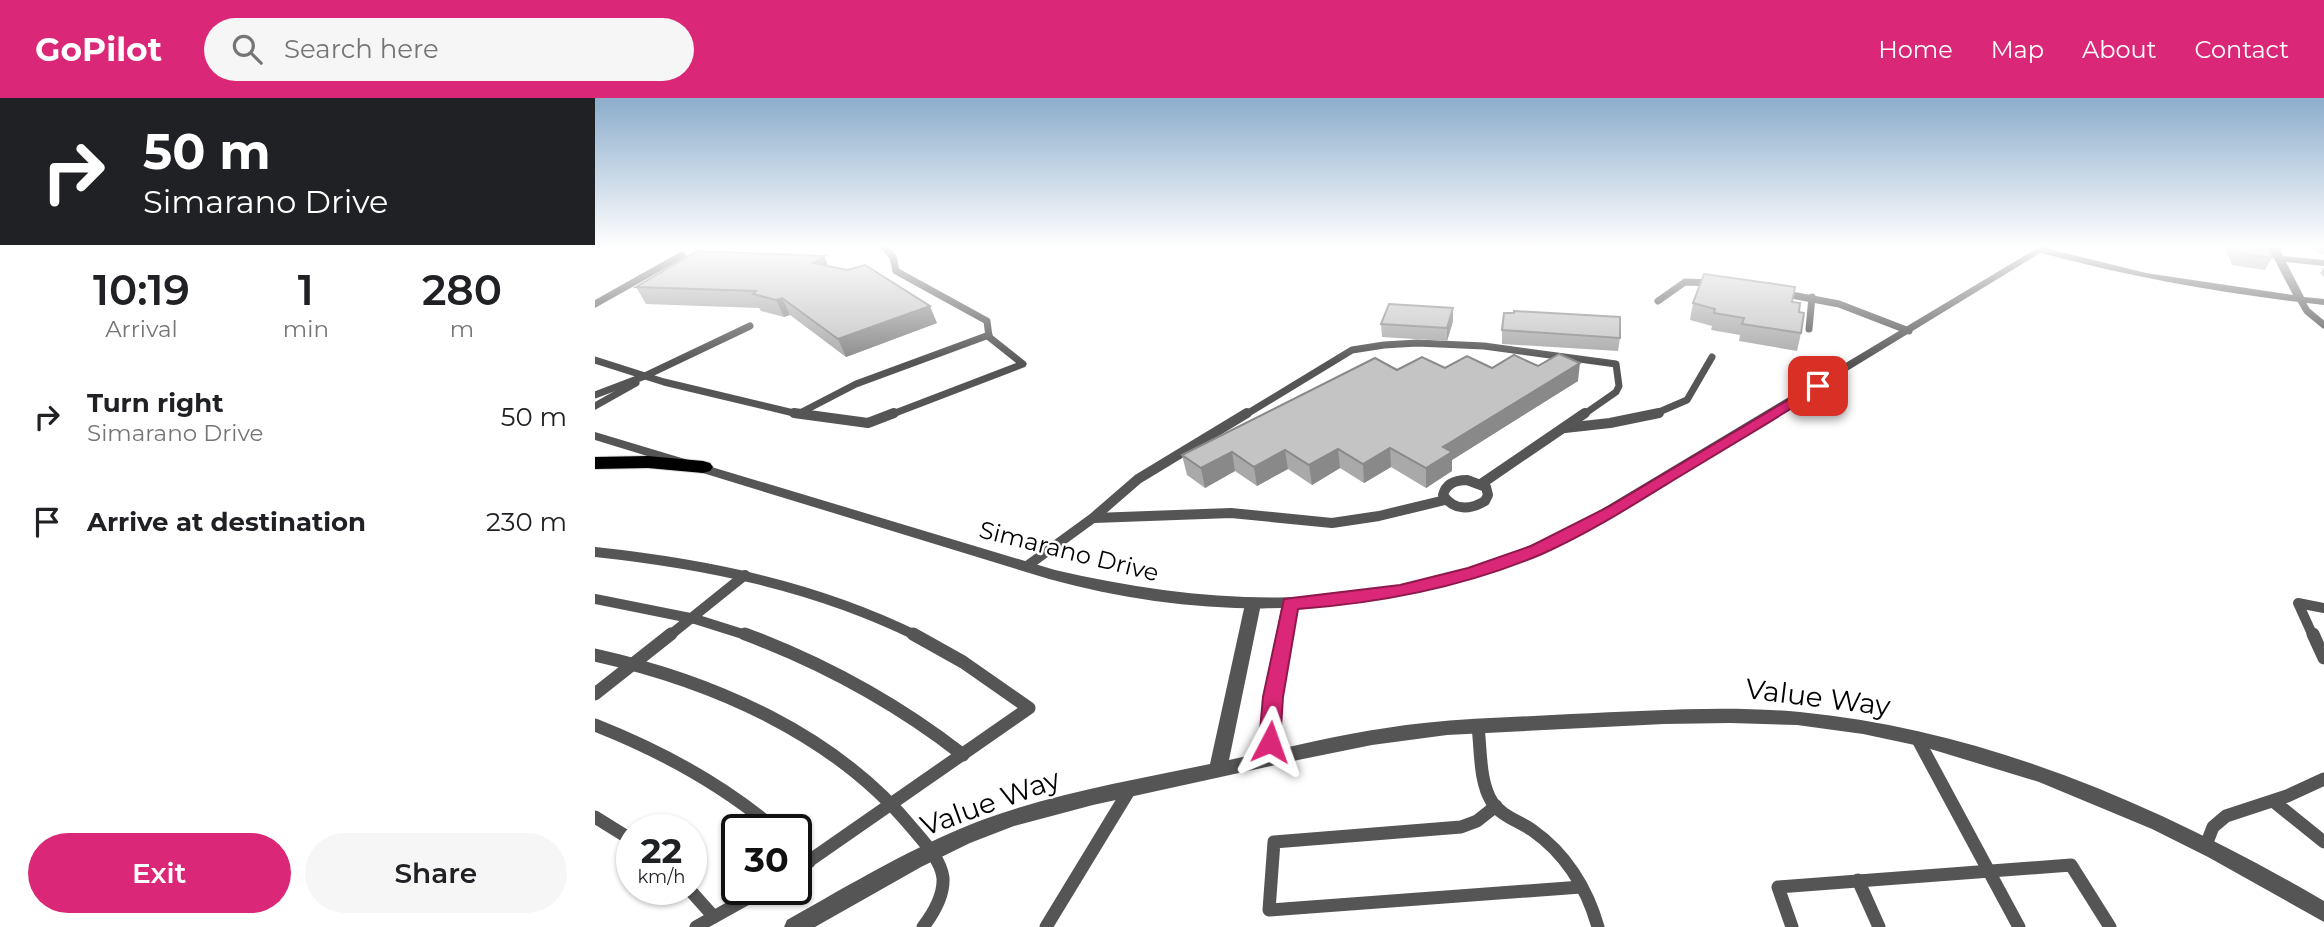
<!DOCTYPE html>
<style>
body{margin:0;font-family:Montserrat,sans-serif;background:#f6f6f6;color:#202124;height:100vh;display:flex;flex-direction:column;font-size:26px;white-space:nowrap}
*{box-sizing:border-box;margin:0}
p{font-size:23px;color:#757577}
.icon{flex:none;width:38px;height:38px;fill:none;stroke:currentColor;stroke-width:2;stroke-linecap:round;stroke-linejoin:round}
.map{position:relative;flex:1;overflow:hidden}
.panel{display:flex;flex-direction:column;background:#fff;width:595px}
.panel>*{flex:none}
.top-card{background:#202124;color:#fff;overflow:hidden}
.speed{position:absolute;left:21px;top:716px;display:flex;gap:14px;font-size:35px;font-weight:700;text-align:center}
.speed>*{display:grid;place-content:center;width:91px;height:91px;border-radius:50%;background:#fff;box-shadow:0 2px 5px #0004;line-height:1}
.speed small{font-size:18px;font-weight:400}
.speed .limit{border:4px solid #111;border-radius:10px;background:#fff;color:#111}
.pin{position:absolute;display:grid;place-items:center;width:60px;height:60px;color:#fff;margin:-30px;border-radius:14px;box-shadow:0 4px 10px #0006}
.me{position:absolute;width:77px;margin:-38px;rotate:4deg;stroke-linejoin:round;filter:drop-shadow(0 0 5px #0008)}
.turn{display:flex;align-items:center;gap:24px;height:147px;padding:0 28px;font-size:32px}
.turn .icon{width:91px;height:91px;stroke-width:2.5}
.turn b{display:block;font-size:49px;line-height:60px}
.eta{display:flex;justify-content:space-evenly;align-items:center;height:119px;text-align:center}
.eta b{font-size:42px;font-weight:600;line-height:49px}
.action{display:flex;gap:14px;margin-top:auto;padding:14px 28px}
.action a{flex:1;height:80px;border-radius:42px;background:#db2777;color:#fff;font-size:28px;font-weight:600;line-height:80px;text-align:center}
.action a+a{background:#f6f6f6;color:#202124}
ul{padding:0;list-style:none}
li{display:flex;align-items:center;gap:21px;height:105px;padding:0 28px}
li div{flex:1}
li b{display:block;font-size:26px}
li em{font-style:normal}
header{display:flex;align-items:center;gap:42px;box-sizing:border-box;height:98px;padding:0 35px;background:#db2777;color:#fff}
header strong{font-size:33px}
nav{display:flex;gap:38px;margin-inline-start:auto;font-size:24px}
.search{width:490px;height:63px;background:#f6f6f6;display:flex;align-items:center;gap:18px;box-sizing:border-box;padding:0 24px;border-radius:38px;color:#757577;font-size:26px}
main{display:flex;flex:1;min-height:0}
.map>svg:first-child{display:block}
</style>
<header>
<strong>GoPilot</strong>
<div class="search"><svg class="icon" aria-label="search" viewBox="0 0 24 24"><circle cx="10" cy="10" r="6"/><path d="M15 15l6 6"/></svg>Search here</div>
<nav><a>Home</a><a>Map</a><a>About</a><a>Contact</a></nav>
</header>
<main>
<section class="panel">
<div class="top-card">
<div class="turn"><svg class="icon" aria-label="right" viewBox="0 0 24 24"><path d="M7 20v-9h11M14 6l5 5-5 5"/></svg><div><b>50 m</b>Simarano Drive</div></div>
</div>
<div class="eta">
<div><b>10:19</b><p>Arrival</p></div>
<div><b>1</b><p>min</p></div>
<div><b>280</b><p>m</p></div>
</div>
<ul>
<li><svg class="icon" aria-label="right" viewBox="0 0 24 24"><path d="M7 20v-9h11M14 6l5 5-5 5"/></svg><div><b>Turn right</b><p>Simarano Drive</p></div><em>50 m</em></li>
<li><svg class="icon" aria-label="arrive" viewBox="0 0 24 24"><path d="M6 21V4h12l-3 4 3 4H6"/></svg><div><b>Arrive at destination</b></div><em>230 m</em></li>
</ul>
<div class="action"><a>Exit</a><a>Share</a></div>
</section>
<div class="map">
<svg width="1729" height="829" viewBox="0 0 1729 829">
<rect width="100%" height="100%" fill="#fff"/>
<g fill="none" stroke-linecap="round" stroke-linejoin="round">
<!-- motorway casing -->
<g stroke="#dbdbdb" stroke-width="2">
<path id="motorway" d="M53,358L108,363L115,365L118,369L115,373L108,375L53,370L0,371V359Z"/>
</g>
<!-- service-far2 -->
<g stroke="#555" stroke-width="7">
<path d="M289,149L298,159L301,173L392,223L394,239L428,266L295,317"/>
<path d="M1186,195L1244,206L1314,233"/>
<path d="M1705,201L1712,213L1729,227"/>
<path d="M1063,203L1090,184L1119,185"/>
<path d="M0,206L87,157"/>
<path d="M1214,231L1217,199"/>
<path d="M0,262L69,284L207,317"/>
<path d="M0,297L50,278L155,228"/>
<path d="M0,308L41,285"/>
<path d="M203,316L261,286L394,237"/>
<path d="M650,317L757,252L789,247L822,245L889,248L1021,266L1024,288L1021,294L988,317"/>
<path d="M1057,317L1092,302L1117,259"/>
</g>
<!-- service-far1 -->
<g stroke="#555" stroke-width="10">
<path d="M199,315L273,325L299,315"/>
<path d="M970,330L1015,325L1064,315"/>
<path d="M872,382L891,389L893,397L890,403C875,412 859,413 848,397C851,385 861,382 872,382Z"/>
<path d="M886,386L990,315"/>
<path d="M499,420L636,415L737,425L784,418L850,402"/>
<path d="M0,454C112,466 220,488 322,538"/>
<path d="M432,468L498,420L543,381L652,315"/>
<path d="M0,501L100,521L154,538"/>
<path d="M74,538L150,477"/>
<path d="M1718,538L1703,505L1729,510"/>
</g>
<!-- service -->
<g stroke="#555" stroke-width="13">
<path d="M150,536C230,566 300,604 368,657"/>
<path d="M1718,536L1729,560"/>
<path d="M0,557C117,583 240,636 318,731C329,744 346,762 348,780C349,798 338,816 328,829"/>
<path d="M0,596L76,536"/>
<path d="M0,627C66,653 127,686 181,732"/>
<path d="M883,629C886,652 884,683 897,704C906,718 924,723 937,732C970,755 992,790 1003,829"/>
<path d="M1322,640L1424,829"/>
<path d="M1678,703L1729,744"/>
<path d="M901,708L882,723L866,729L679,744L674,812L986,789"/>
<path d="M0,719L37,742"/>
<path d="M1611,747L1618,729L1631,718L1692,698L1729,681"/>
<path d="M201,750L214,764"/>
<path d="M201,772L434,610L368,564L318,536"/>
<path d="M1263,782L1284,829"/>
<path d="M94,791L119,819"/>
<path d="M101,829L169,791"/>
<path d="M451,829L535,691"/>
<path d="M1197,829L1183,789L1476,767L1515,829"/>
</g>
<!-- minor -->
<g fill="#555" fill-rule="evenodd">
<path d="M1446,149L1551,175L1698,197L1673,149H1683L1688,158L1729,162V168L1691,164L1709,199L1729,201V207C1632,196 1537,180 1443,154V150Z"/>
<path d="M658,500L664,502L666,506L634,662L666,655L669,599L687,506L689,502H701L703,506L687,599L685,651C732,640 781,630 829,625C878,620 927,619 976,616C1052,613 1129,607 1205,614C1392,632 1568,709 1729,803V824L1613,759L1557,731L1444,684L1329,649L1268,636L1202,627L1135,625L1069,626L852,637L777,647L703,662L498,707L419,728L375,745L326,769L220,829H189L192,822C256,786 319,748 387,722C461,695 538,682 615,666L650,506L652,502Z"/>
</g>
<!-- tertiary -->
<path fill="#555" fill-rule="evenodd" d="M1444,149H1455L982,438C940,457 898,476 853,487C721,521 584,517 454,481L0,342V334L460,472C590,502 722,513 852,477C893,465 932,449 972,432Z"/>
<!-- motorway -->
<use href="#motorway" fill="#000" fill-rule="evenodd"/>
</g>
<!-- wall -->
<g fill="#a9a9a9">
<path d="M1630,149H1672L1677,160L1670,172L1637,167Z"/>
<path d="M1716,149H1729V156H1725Z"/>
<path d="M233,168L342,225L251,259L195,217L189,219L166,213L164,210L51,206L41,189Z"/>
<path d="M1729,169V179L1725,175Z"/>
<path d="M1098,205L1204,214L1206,235L1202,253L1144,243L1145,237L1116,232L1117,228L1095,222Z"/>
<path d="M858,210V223L852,243L787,239L786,226Z"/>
<path d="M907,232L1025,240L1023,253L907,246Z"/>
<path d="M943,268L983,283L857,362V373L831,390L796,369L769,385L745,370L717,387L693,371L662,388L640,373L610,390L592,377L587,357L802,272Z"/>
</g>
<!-- shaded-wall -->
<g fill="#898989">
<path d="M229,158L236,174L218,165Z"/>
<path d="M187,200L195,217L189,219L181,202Z"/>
<path d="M335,208L342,225L251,259L243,241Z"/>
<path d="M858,210V223L852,243V230Z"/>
<path d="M985,265L983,283L857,362V373L831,390V370L848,349Z"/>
<path d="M795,350L796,369L769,385L768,366Z"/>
<path d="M743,351L745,370L717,387L714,367Z"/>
<path d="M690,352L693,371L662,388L659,369Z"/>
<path d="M637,354L640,373L610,390L606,370Z"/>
</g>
<!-- building -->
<g fill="#c4c4c4" stroke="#898989" stroke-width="2">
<path d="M1641,149H1672L1677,160L1644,155Z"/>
<path d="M102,153L229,158L218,165L252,172L270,167L335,208L243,241L187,200L181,202L158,196L161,193L41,189Z"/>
<path d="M1109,176L1200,189L1197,204L1205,205L1204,214L1209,215L1206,235L1147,226L1149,220L1119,215L1120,211L1098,205Z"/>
<path d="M794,206L858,210L852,230L786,226Z"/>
<path d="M919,213L1025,219V240L907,232L909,215H919Z"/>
<path d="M964,256L985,265L848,349L857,354L831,370L795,350L768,366L743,351L714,367L690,352L659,369L637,354L606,370L587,357L780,260L802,272L827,259L850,270L872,258L897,270L919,257L943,268Z"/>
</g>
<!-- sky -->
<linearGradient id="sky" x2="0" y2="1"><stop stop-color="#8cadcc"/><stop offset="0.56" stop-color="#fff"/><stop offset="1" stop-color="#fff" stop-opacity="0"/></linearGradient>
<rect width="1729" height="265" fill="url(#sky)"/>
<!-- route -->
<path fill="#db2777" stroke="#8e194d" stroke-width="2" d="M1223,284L1230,288L1228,291C1178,322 1127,353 1077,383C1035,409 992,436 947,456C869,489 786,505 703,511L688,599L685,644L682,650L675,653L667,650L664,644L668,599L689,501L805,487L873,470L936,448L1013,409Z"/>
<g text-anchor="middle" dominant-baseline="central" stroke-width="5" stroke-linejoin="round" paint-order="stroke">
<!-- street labels -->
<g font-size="24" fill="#000" stroke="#fff">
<text transform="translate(474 453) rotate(14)">Simarano Drive</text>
</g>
<!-- near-street labels -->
<g font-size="28" fill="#000" stroke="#fff">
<text transform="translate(1223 599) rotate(7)">Value Way</text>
<text transform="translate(395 704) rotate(-20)">Value Way</text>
</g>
</g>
</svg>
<div class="speed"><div>22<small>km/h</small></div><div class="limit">30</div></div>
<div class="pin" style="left:1223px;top:288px;background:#d93025"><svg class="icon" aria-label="arrive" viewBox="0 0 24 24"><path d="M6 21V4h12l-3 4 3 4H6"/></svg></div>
<svg class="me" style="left:675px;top:644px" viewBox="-20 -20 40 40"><path d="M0-17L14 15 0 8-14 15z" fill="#db2777" stroke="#fff" stroke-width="4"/></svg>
</div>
</main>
